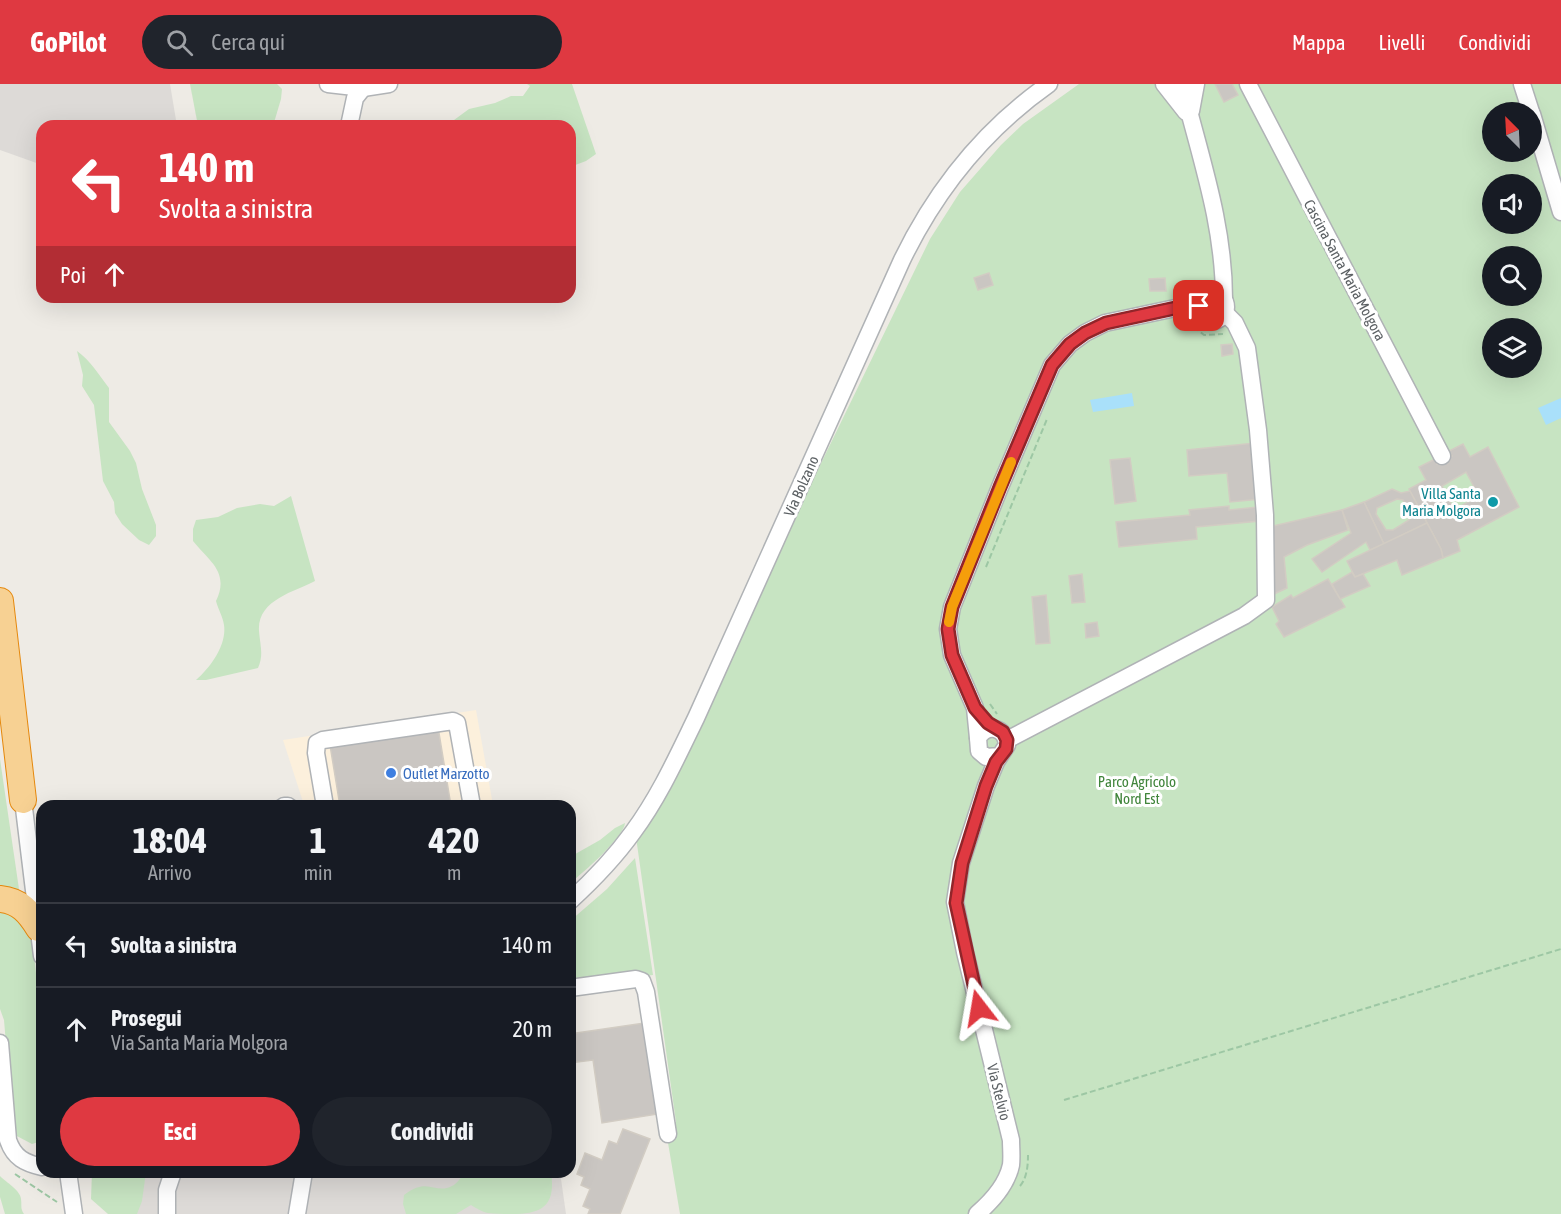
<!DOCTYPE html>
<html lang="it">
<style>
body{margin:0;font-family:"Asap Condensed",sans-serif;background:#20242c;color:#f1f3f6;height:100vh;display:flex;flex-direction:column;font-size:22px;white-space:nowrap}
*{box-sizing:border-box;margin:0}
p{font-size:20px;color:#9ea1a6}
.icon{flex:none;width:33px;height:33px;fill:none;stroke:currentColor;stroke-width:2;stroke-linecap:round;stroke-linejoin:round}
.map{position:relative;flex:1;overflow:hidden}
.panel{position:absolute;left:36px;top:716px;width:540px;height:378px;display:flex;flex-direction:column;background:#171b24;border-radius:18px;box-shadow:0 6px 24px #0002}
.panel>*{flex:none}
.hud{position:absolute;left:36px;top:36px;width:540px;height:183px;border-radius:18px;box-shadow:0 6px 24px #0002;background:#df3941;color:#fff;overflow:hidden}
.needle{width:39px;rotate:336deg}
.fabs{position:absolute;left:1482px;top:18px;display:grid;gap:12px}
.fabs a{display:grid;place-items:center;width:60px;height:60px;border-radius:50%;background:#171b24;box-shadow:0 6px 24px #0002;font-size:30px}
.pin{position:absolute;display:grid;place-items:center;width:51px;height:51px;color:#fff;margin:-26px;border-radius:12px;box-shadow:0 3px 9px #0006}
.me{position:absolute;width:66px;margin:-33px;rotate:346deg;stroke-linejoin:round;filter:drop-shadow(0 0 4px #0008)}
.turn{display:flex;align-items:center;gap:21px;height:126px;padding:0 24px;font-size:27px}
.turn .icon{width:78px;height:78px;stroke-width:2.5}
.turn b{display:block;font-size:42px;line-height:51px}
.then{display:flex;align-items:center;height:57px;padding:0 24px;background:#0003;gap:12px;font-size:22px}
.eta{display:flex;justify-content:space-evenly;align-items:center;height:102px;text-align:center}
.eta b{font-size:36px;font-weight:700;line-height:42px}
.primary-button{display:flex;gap:12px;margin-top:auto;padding:12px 24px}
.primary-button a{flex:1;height:69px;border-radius:36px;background:#df3941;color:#fff;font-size:24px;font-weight:700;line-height:69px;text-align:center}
.primary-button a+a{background:#20242c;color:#f1f3f6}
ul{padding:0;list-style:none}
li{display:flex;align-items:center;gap:18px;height:84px;padding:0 24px;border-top:2px solid #363941}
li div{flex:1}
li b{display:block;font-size:22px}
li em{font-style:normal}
header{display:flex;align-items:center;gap:36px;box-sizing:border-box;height:84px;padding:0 30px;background:#df3941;color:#fff}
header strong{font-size:28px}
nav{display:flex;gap:33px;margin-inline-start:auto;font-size:21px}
.search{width:420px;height:54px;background:#20242c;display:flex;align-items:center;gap:15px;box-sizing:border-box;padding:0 21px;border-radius:33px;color:#9ea1a6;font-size:22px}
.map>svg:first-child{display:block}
</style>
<header>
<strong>GoPilot</strong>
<div class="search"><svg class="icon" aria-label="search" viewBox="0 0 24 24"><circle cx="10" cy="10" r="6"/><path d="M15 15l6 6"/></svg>Cerca qui</div>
<nav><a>Mappa</a><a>Livelli</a><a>Condividi</a></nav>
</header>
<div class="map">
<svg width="1561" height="1130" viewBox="0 0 1561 1130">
<rect width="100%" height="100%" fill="#eeebe5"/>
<!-- commercial -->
<path fill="#fcf0dc" d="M476,626L493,721H304L283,656Z"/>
<!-- industrial -->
<g fill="#dddad7">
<path d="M0,0H170L177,42H42V81L0,66Z"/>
<path d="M133,1088H560L566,1130H134Z"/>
</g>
<!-- green -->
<g fill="#c7e4c2" fill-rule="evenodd">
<path d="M190,0H277L282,5L281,15L273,42H198Z"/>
<path d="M527,0H572L596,70L586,77L570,83V42H456L454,36L469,25L495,19L511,12H523L530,2Z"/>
<path d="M1079,0H1561V1130H680L665,1041L676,1038L636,753L791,441L930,155L960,108L1001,61L1023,40ZM1492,28H1532V68H1492ZM1492,100H1532V140H1492ZM1492,172H1532V212H1492ZM1492,244H1532V284H1492Z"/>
<path d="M77,267C90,276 99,291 109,304V338L130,367L136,379L142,405L156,441V452L149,461L139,456L122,440L115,429L114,418L103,397L94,321L82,302L83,291Z"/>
<path d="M291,412L315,497C294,508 257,516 259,547C260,561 264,571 258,584L206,596H196C210,584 227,561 224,541C223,533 218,525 216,517C230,488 209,477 193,457V445L196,436L218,433L237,424L260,420L274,422Z"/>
<path d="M0,675L20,812L0,802Z"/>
<path d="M625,739C624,753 582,790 570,799V773L600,756L615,744Z"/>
<path d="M635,774L653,891L570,901V837L607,805Z"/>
<path d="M0,818L32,851L42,946V1057L32,1060L15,1051L13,1044L4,936L0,925Z"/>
<path d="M92,1088H146L142,1117L137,1130H108L91,1115Z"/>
<path d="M465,1088H551C556,1121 543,1130 512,1130C504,1130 495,1130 488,1129C482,1128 476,1124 471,1121L456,1130H406L403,1120L404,1111C428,1092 435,1111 452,1102C457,1100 462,1092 465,1088Z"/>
<path d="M0,1092C6,1098 21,1107 21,1115C22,1122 20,1124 24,1130H5L0,1113Z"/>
</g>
<!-- water -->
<g fill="#a9e0fa">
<path d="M1132,309L1134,322L1093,328L1090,316Z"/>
<path d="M1561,314V334L1546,341L1538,324Z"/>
</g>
<!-- building -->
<g fill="#cac6c2" stroke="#d2ccc3" stroke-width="1.5" fill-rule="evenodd">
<path d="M1215,0H1232L1238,11L1224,18Z"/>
<path d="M989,189L993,201L978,206L974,194Z"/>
<path d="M1165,194L1166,207H1150L1149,195Z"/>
<path d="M1232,260L1233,270L1222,272L1221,261Z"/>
<path d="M1255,359L1261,415L1230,418L1227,389L1189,392L1187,366Z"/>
<path d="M1463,360L1470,373L1488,363L1519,423L1457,456L1460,467L1443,474L1441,465L1409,405L1426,396L1419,383L1435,375L1437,380L1452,372L1449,367ZM1466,388L1479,412L1454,426L1442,402Z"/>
<path d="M1130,374L1136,417L1115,420L1110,376Z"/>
<path d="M1392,405L1401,409L1410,407L1427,439L1384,460L1364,418ZM1397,415L1403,416L1411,430L1409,436L1393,446H1386L1376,430L1377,424Z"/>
<path d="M1364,418L1384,460L1370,466L1366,458L1322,488L1312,475L1351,449L1342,426Z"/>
<path d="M1229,422V426L1258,423L1260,437L1196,443L1197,455L1119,463L1116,438L1190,431L1189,426Z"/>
<path d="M1342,426L1348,446L1307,461L1284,473L1287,504L1274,510L1269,443Z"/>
<path d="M1427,439L1441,465L1443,474L1402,491L1397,476L1355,493L1347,477Z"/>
<path d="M1352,488L1355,493L1363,490L1370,502L1340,515L1332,500Z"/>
<path d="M1082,490L1085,518L1072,519L1069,492Z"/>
<path d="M1328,495L1345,523L1284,553L1276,540L1279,537L1272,523L1291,511L1293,514Z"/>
<path d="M1046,511L1050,559L1036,560L1032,513Z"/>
<path d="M1097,538L1099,552L1086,554L1085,540Z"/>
<path d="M438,643L451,722H340L330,661Z"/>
<path d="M644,939L658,1030L602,1039L593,976L570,979V950Z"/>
<path d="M623,1045L650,1055L620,1130H588L590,1125L583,1122L590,1105L581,1101L584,1093L577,1090L585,1069L602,1076L609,1057L617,1060Z"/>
</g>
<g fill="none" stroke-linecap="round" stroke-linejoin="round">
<!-- minor casing -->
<g stroke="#b0b3b6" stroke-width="19">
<g id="minor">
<path d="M328,0L363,4L389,0"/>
<path d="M1164,0L1186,28"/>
<path d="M1182,0C1200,73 1224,139 1224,215"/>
<path d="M1248,0L1442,372"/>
<path d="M1522,0L1531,28"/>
<path d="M1191,27L1196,0"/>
<path d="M1532,30L1561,128"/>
<path d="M349,42L355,14L363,4"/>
<circle cx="1212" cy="223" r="14"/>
<path d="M978,654L975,624L952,571L948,545L952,523L1000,403L1052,281L1070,260L1085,249L1105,239L1180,223L1199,222"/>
<path d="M1007,656L1244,532L1266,516L1265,431L1258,346L1247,264L1235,239L1225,229"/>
<path d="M23,716L42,872"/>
<path d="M284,722H288"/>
<path d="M325,722L316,669L317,659L323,656L453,637L457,639L472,722"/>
<path d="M570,817C593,796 615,773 633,748C659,713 677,673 696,634L902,176C936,106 985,45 1049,0"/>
<path d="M570,904L636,895L642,897L646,908L668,1050"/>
<path d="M0,959L8,1056C14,1074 25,1079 42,1083"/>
<path d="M68,1088L74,1130"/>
<path d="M167,1130V1106L173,1088"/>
<path d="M297,1130L304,1088"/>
<path d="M977,1130C991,1118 1007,1100 1011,1081C1012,1073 1011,1064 1011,1056L965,868L955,818L961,779L986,702L996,678L1007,661C1006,643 987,639 978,654L979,667L986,673L1000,672"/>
</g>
</g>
<!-- highway casing -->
<g stroke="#e5880d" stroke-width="28">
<g id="highway">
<path d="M0,517L23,716"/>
<path d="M0,815C20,817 29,828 39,844"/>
</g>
</g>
<!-- path -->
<g stroke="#9dc7a4" stroke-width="2" stroke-dasharray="6 3" stroke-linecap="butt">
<path d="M1187,237L1204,251L1223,250"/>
<path d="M986,483L1047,335"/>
<path d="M990,620L997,630"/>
<path d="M1064,1016L1561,865"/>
<path d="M15,1090L57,1118"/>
<path d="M1020,1102C1027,1094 1028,1081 1028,1071"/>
</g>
<!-- minor -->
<use href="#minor" stroke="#fff" stroke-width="16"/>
<!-- highway -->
<use href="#highway" stroke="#f7d193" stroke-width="26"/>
</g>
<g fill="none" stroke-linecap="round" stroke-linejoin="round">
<!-- route casing -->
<g stroke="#91252a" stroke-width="15">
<path id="route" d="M979,924L956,819L962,779L968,760L986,702L996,678L1006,665L1007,656L1003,648L988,639L975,624L952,571L948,545L952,523L1000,403L1052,281L1070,260L1085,249L1106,239L1180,223L1199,222"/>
</g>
<!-- route -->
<use href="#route" stroke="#df3941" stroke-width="10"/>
<!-- slow -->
<path stroke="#f59e0b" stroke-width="10" d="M949,538L952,523L1011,378"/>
</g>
<!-- markers -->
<circle fill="#0f9aa8" stroke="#fff" stroke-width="2" cx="1493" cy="418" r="6"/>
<circle fill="#3f7fe0" stroke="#fff" stroke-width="2" cx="391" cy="689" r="6"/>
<g text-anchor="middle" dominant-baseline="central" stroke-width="6" stroke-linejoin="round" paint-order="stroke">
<!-- street labels -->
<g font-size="15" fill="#5c6164" stroke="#fff">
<text transform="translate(1345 186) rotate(62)">Cascina Santa Maria Molgora</text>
<text transform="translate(801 402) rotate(-66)">Via Bolzano</text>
<text transform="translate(999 1008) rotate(76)">Via Stelvio</text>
</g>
<!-- culture labels -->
<g font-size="15" fill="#0d838f" stroke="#fff" text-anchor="end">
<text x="1481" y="409">Villa Santa<tspan x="1481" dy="17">Maria Molgora</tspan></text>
</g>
<!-- shop labels -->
<g font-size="15" fill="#366cbe" stroke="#fff" text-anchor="start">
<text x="403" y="689">Outlet Marzotto</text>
</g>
<!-- park labels -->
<g font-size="15" fill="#40853b" stroke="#fff">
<text x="1137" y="697">Parco Agricolo<tspan x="1137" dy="17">Nord Est</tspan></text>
</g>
</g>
</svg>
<div class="fabs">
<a><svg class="needle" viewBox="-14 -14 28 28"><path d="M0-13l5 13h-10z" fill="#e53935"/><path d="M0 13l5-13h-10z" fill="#9ea1a6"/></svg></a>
<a><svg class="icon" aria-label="sound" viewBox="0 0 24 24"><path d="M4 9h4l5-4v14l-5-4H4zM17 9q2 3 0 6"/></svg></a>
<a><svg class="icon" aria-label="search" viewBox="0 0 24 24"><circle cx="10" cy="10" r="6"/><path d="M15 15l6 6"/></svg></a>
<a><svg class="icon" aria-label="layers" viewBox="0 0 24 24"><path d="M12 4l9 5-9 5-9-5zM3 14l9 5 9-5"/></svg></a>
</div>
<div class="pin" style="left:1199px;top:222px;background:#d93025"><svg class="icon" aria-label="arrive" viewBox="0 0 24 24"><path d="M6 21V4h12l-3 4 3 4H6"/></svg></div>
<svg class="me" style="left:979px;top:924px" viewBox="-20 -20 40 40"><path d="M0-17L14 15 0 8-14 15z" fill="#df3941" stroke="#fff" stroke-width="4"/></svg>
<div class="hud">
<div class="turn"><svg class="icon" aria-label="left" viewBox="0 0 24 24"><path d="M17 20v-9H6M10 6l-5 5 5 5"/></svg><div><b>140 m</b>Svolta a sinistra</div></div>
<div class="then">Poi<svg class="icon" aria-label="ahead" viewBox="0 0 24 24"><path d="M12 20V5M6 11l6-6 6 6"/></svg></div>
</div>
<section class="panel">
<div class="eta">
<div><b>18:04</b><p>Arrivo</p></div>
<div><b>1</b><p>min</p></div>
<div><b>420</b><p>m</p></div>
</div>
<ul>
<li><svg class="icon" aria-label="left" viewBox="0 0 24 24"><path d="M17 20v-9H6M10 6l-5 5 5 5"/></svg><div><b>Svolta a sinistra</b></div><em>140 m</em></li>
<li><svg class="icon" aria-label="ahead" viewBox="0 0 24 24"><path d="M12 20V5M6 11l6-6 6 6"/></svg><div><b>Prosegui</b><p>Via Santa Maria Molgora</p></div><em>20 m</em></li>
</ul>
<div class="primary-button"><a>Esci</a><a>Condividi</a></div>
</section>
</div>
